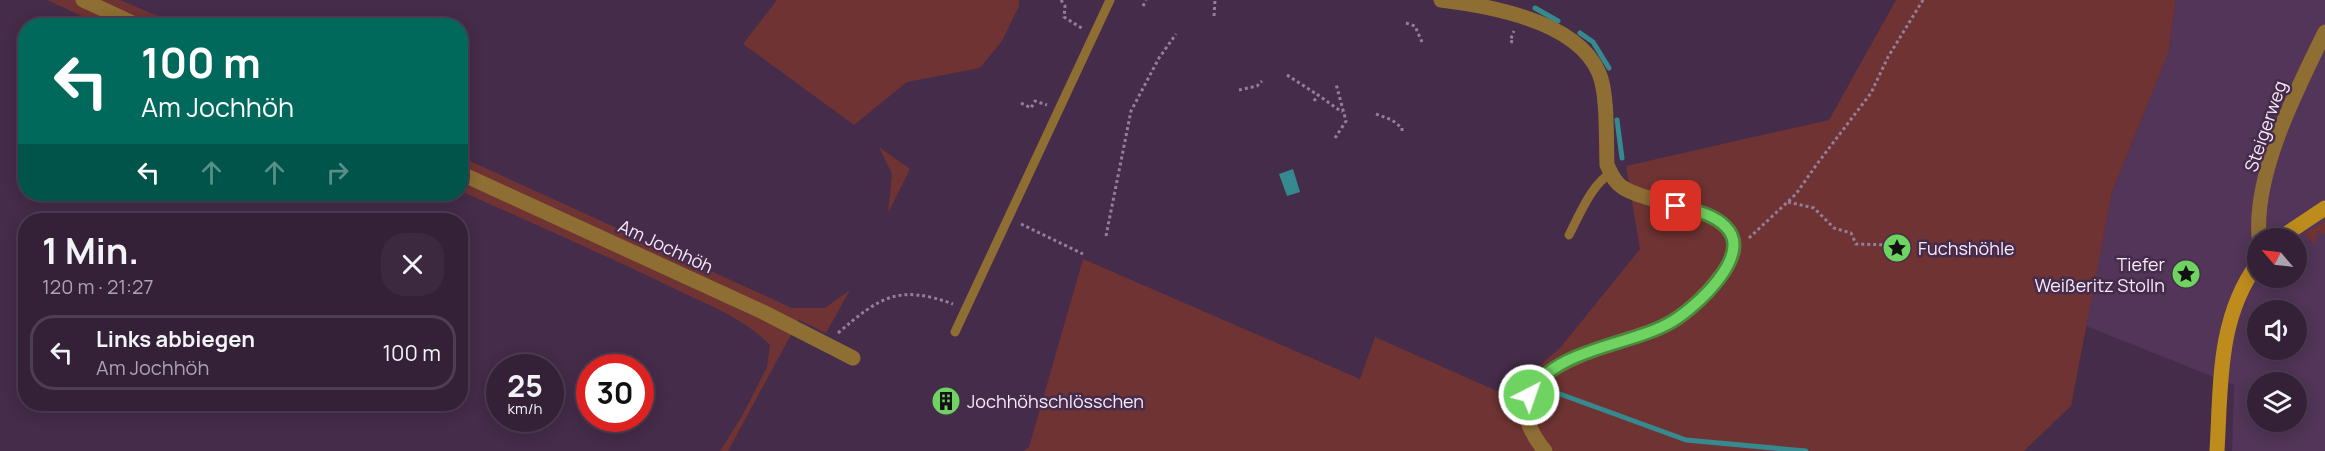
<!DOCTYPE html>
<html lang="de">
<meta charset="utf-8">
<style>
body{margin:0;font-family:Manrope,sans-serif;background:#3c2940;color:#f1f3f6;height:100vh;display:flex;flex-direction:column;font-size:22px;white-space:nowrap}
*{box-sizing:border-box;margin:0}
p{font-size:20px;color:#a9a3ae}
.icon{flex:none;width:33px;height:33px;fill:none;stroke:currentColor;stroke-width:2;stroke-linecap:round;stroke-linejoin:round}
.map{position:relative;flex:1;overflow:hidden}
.panel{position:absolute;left:18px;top:213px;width:450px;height:198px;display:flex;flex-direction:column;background:#342138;border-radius:24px;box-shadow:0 3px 15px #0003,0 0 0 2px #4e3e53}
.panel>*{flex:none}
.hud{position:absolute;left:18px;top:18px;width:450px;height:183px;border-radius:24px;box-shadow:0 3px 15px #0003,0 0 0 2px #4e3e53;background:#00695c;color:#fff;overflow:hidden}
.needle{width:39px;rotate:298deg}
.controls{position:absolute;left:2247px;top:228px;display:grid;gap:12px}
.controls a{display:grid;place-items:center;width:60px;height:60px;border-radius:50%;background:#342138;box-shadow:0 3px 15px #0003,0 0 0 2px #4e3e53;font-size:30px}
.speed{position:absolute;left:486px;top:354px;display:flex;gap:12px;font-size:30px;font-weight:700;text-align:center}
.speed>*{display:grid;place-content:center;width:78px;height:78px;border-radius:50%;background:#342138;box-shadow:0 3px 15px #0003,0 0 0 2px #4e3e53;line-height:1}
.speed small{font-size:15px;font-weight:400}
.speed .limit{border:9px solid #d22;background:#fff;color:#111}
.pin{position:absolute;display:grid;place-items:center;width:51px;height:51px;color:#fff;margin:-26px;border-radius:12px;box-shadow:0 3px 9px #0006}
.me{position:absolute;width:66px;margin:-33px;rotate:41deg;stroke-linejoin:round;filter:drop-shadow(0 0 4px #0008)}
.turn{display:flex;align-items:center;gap:21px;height:126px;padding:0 24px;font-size:27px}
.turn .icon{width:78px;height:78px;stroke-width:2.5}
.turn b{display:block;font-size:42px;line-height:51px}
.lanes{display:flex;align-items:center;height:57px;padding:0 24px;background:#0003;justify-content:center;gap:30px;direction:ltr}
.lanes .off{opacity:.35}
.round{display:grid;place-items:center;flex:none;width:63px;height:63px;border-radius:24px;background:#3c2940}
.head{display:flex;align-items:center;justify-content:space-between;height:102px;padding:0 24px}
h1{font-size:36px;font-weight:700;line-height:45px}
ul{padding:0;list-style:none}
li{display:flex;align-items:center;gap:18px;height:75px;margin:0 12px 9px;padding:0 12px;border:3px solid #4e3e53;border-radius:24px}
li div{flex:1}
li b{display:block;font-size:22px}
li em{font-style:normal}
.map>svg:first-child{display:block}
</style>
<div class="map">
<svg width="2325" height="451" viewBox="0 0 2325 451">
<rect width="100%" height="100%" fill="#452c4a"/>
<!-- built -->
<path fill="#523558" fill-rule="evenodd" d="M2176,0H2325V451H2232L2234,385L2086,326L2112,192L2168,54ZM2258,238H2296V278H2258ZM2258,310H2296V350H2258ZM2258,382H2296V422H2258Z"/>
<!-- green -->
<g fill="#6f3333">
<path d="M47,0H120L180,25H101Z"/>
<path d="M777,0H1019V6L1002,41L980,68L907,82L854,125L743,44Z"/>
<path d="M1896,0H2176L2168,54L2112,192L2071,406L2024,451H1024L1029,447L1083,259L1360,379L1375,337L1506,395L1560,348L1640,249L1626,166L1829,120Z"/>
<path d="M879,147L910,169L888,213L892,174Z"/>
<path d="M461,157L792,308H825L850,290L826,333L799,320L728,451H720L742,416L767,367L770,345C745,319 709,305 677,290C606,255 533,224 461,191Z"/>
<path d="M2325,221V234L2317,233L2316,245L2304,234Z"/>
</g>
<!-- water -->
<path fill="#36898f" d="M1293,169L1300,192L1287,196L1279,174Z"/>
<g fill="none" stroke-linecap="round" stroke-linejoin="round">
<!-- stream -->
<g stroke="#36898f" stroke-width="5">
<path d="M1535,8L1558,21"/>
<path d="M1580,33L1593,42L1609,68"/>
<path d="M1617,120L1622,158"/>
<path d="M1549,390L1686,440L1806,451"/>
</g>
<!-- path -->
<g stroke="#947f98" stroke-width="3" stroke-dasharray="3 3" stroke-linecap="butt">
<path d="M1061,0L1065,6L1064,17L1083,29"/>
<path d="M1143,6L1146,0"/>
<path d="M1214,16L1215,0"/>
<path d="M1406,23L1415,26L1422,42"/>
<path d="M1513,42L1510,41L1514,31"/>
<path d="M1287,75L1318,95"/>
<path d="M1239,90L1257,86L1262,81"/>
<path d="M1314,101L1318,95L1342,112"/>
<path d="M1021,103L1031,108L1035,101L1047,105"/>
<path d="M1376,114L1392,120L1402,128V133"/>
<path d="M1335,138L1346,121L1336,84"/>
<path d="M1788,202L1814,208L1834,228L1851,233L1856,244L1889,245"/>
<path d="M1021,224L1083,254"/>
<path d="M1106,236L1131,111L1159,58L1176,34"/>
<path d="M1749,238L1796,194L1817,164L1871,93L1888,57L1923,0"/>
<path d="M838,333C880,297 898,284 953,304"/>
</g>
<!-- lane -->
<g stroke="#8e6e33" stroke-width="9">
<path d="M1569,235C1578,218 1593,181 1611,174"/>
<path d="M955,332L1110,0"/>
</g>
<!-- street -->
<g stroke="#8e6e33" stroke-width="15">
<path d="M83,0L139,26"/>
<path d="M1441,0C1491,6 1577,21 1599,73C1608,94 1606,141 1607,165C1611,173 1614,182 1622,187C1649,205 1719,205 1732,236C1738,249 1730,263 1722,274C1706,296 1682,319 1657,329C1605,350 1478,369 1545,451"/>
<path d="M460,173L763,312L853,358"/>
<path d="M2259,237C2254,172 2297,89 2325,32"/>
</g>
<!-- secondary -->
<g stroke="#be8c1c" stroke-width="15">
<path d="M2280,238L2325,208"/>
<path d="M2217,451C2221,386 2217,318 2258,263"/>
</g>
</g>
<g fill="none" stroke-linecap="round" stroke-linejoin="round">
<!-- route casing -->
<g stroke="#48893e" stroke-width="15">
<path id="route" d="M1529,395C1555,347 1630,347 1673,321C1696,307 1754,255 1726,227C1714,214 1693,210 1676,206"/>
</g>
<!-- route -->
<use href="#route" stroke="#6ed360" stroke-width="10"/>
</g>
<!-- icons -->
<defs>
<g id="sight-disc" transform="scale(1.5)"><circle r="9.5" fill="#6ed360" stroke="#452c4a"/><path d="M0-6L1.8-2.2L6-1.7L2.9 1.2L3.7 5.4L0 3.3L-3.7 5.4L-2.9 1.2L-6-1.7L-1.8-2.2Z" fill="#111"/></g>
<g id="building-disc" transform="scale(1.5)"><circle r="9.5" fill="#6ed360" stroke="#452c4a"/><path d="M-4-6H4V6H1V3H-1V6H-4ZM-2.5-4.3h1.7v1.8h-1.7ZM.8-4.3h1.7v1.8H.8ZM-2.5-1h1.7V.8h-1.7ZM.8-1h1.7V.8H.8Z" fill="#111"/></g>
</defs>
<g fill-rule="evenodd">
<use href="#sight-disc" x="1897" y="248"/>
<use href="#sight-disc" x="2186" y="274"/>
<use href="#building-disc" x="946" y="401"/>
</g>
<g text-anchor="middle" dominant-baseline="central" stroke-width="5" stroke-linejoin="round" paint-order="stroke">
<!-- street labels -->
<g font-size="18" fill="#f9e9fc" stroke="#452c4a">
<text transform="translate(2265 126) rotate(-71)">Steigerweg</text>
<text transform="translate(666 246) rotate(25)">Am Jochhöh</text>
</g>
<!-- poi labels -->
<g font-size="18" fill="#f9e9fc" stroke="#452c4a" text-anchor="start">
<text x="1918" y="248">Fuchshöhle</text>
<text x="2165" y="264" text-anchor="end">Tiefer<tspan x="2165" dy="21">Weißeritz Stolln</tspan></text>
<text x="967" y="401">Jochhöhschlösschen</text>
</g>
</g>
</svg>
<div class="controls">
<a><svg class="needle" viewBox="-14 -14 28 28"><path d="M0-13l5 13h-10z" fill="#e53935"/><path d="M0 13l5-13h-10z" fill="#a9a3ae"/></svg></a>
<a><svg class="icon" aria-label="sound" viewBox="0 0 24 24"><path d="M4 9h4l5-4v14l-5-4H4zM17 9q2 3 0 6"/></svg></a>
<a><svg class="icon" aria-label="layers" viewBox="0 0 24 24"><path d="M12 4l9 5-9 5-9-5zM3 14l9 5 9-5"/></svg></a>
</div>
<div class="speed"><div>25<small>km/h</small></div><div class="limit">30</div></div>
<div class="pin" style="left:1676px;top:206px;background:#d93025"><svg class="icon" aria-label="arrive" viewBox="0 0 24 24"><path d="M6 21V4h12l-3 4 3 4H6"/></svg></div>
<svg class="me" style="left:1529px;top:395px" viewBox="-20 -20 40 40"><circle r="17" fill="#6ed360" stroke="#fff" stroke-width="3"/><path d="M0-11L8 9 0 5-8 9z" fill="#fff"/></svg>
<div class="hud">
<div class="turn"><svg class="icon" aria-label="left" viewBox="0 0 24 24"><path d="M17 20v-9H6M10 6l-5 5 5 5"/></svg><div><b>100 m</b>Am Jochhöh</div></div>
<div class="lanes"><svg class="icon" aria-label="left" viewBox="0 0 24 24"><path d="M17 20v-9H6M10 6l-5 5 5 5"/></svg><svg class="icon off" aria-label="ahead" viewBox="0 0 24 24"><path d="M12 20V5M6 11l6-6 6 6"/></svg><svg class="icon off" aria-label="ahead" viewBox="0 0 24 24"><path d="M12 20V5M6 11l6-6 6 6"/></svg><svg class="icon off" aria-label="right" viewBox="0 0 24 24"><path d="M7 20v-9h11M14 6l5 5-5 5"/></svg></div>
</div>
<section class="panel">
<div class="head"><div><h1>1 Min.</h1><p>120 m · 21:27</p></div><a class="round"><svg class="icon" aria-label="close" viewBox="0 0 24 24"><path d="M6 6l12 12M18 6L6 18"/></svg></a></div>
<ul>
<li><svg class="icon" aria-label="left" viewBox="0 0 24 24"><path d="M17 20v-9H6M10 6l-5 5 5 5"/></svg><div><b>Links abbiegen</b><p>Am Jochhöh</p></div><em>100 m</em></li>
</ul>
</section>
</div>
